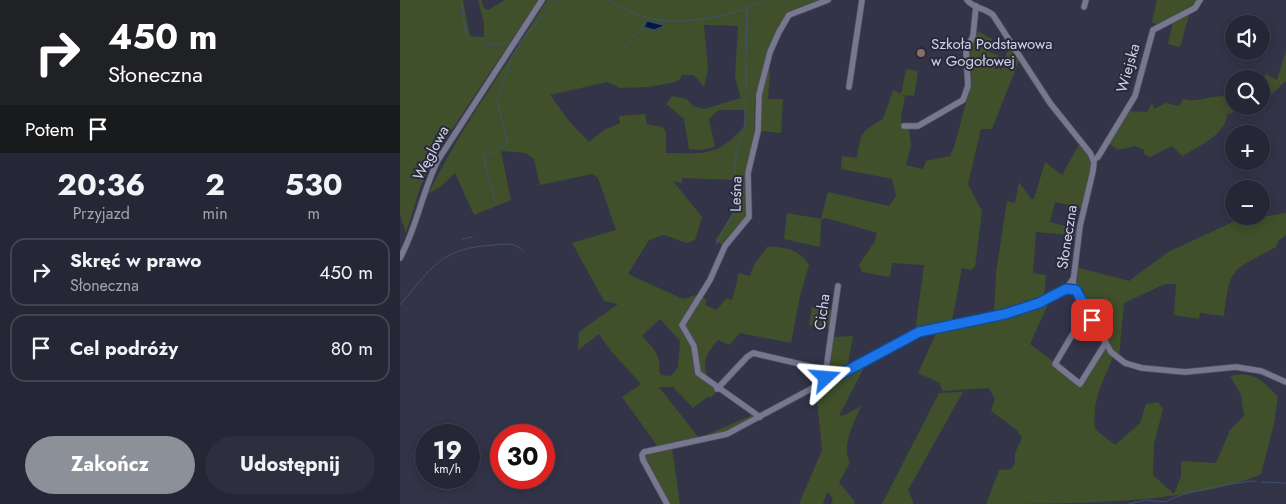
<!DOCTYPE html>
<html lang="pl">
<meta charset="utf-8">
<style>
body{margin:0;font-family:Jost,sans-serif;background:#2e2f3e;color:#f1f3f6;height:100vh;display:flex;flex-direction:column;font-size:19px;white-space:nowrap}
*{box-sizing:border-box;margin:0}
p{font-size:16px;color:#a4a5ad}
.icon{flex:none;width:28px;height:28px;fill:none;stroke:currentColor;stroke-width:2;stroke-linecap:round;stroke-linejoin:round}
.map{position:relative;flex:1;overflow:hidden}
.side{display:flex;flex-direction:column;background:#262736;width:400px}
.side>*{flex:none}
.hud{background:#202124;color:#fff;overflow:hidden}
.buttons{position:absolute;left:825px;top:15px;display:grid;gap:10px}
.buttons a{display:grid;place-items:center;width:45px;height:45px;border-radius:50%;background:#262736;box-shadow:0 2px 12px #0003,0 0 0 1px #424451;font-size:25px}
.speed{position:absolute;left:15px;top:424px;display:flex;gap:10px;font-size:25px;font-weight:700;text-align:center}
.speed>*{display:grid;place-content:center;width:65px;height:65px;border-radius:50%;background:#262736;box-shadow:0 2px 12px #0003,0 0 0 1px #424451;line-height:1}
.speed small{font-size:12px;font-weight:400}
.speed .limit{border:8px solid #d22;background:#fff;color:#111}
.pin{position:absolute;display:grid;place-items:center;width:42px;height:42px;color:#fff;margin:-21px;border-radius:10px;box-shadow:0 2px 8px #0006}
.me{position:absolute;width:55px;margin:-28px;rotate:71deg;stroke-linejoin:round;filter:drop-shadow(0 0 4px #0008)}
.turn{display:flex;align-items:center;gap:18px;height:105px;padding:0 25px;font-size:22px}
.turn .icon{width:65px;height:65px;stroke-width:2.5}
.turn b{display:block;font-size:35px;line-height:42px}
.then{display:flex;align-items:center;height:48px;padding:0 25px;background:#0003;gap:10px;font-size:19px}
.eta{display:flex;justify-content:space-evenly;align-items:center;height:85px;text-align:center}
.eta b{font-size:30px;font-weight:700;line-height:35px}
.button{display:flex;gap:10px;margin-top:auto;padding:10px 25px}
.button a{flex:1;height:58px;border-radius:30px;background:#8c9099;color:#fff;font-size:20px;font-weight:700;line-height:58px;text-align:center}
.button a+a{background:#2e2f3e;color:#f1f3f6}
ul{padding:0;list-style:none}
li{display:flex;align-items:center;gap:15px;height:68px;margin:0 10px 8px;padding:0 15px;border:2px solid #424451;border-radius:15px}
li div{flex:1}
li b{display:block;font-size:19px}
li em{font-style:normal}
main{display:flex;flex:1;min-height:0}
.map>svg:first-child{display:block}
</style>
<main>
<section class="side">
<div class="hud">
<div class="turn"><svg class="icon" aria-label="right" viewBox="0 0 24 24"><path d="M7 20v-9h11M14 6l5 5-5 5"/></svg><div><b>450 m</b>Słoneczna</div></div>
<div class="then">Potem<svg class="icon" aria-label="arrive" viewBox="0 0 24 24"><path d="M6 21V4h12l-3 4 3 4H6"/></svg></div>
</div>
<div class="eta">
<div><b>20:36</b><p>Przyjazd</p></div>
<div><b>2</b><p>min</p></div>
<div><b>530</b><p>m</p></div>
</div>
<ul>
<li><svg class="icon" aria-label="right" viewBox="0 0 24 24"><path d="M7 20v-9h11M14 6l5 5-5 5"/></svg><div><b>Skręć w prawo</b><p>Słoneczna</p></div><em>450 m</em></li>
<li><svg class="icon" aria-label="arrive" viewBox="0 0 24 24"><path d="M6 21V4h12l-3 4 3 4H6"/></svg><div><b>Cel podróży</b></div><em>80 m</em></li>
</ul>
<div class="button"><a>Zakończ</a><a>Udostępnij</a></div>
</section>
<div class="map">
<svg width="886" height="504" viewBox="0 0 886 504">
<rect width="100%" height="100%" fill="#333448"/>
<!-- green -->
<g fill="#3f502b" fill-rule="evenodd">
<path d="M0,0H63L70,36L84,37V24L78,0H81L84,8L88,10L105,0H138L39,149L21,185L6,233L0,215Z"/>
<path d="M147,0H419L387,13L359,85L355,100L354,142L345,177L347,217L324,245L315,241L335,209V180L282,178V183L273,181L302,217L295,240L287,243L264,235L249,240L228,274L283,299L299,294L307,300L305,305L317,310L326,298L332,300L339,273L350,276L354,265L367,247C384,246 400,250 409,265L400,296L391,343L340,333L329,345L318,340C300,360 302,370 317,391L311,398L309,396L293,408L273,387H259L299,438L350,416L352,413L353,418L330,432L258,447L222,397L241,384L211,351L199,334L178,350L179,332L218,304L204,301L172,243L216,230L198,178L192,174L140,185L134,159L126,153L101,151L111,200L74,215L55,173L40,187L28,194C62,125 107,65 147,0ZM304,25L338,26L335,77L341,98L304,109L293,106L287,99L272,96L266,104L284,119L289,149L300,150L315,147L309,119L319,110H345V126C315,158 307,153 266,153V132L262,127L247,124L245,114L219,116L220,123L204,130L189,142L169,121L150,95L207,82L220,88L249,87L276,82L281,78V75H294L304,87L308,69ZM260,319L280,341L278,367L271,376L262,375L259,372C262,355 253,348 242,336Z"/>
<path d="M757,0H802L800,6L790,12L780,47L768,44L773,22L761,27L752,22Z"/>
<path d="M578,31L592,39L589,52L605,58L609,46L620,58L592,129H581L568,184L582,211L575,267L571,270L562,268L552,321L515,332L524,265L492,263L490,277L462,272L459,265L475,241L477,233L426,218L421,220L420,247L384,239L387,213L421,219L428,192L489,206L496,196L492,179L441,169L442,156L457,158C461,131 461,132 483,119L493,90L501,94L506,69L518,71L514,96L502,95L505,97L501,117L502,129H509L511,145L506,165L523,169L526,161L550,156L554,147L570,88L568,53Z"/>
<path d="M886,50V81L873,93L861,99V82L866,74L877,80Z"/>
<path d="M368,67L370,72L368,99H383L381,133L361,131L360,99Z"/>
<path d="M830,92H834V106H847L827,115C825,135 798,147 782,156L772,146L750,157L744,154V150L735,146L718,150L708,143L729,111L747,112L752,103L754,109L766,103L779,106L783,99C797,103 812,95 827,96Z"/>
<path d="M680,143L692,162L682,208L655,202L650,222L677,229V236L636,232L633,273L646,275L644,298L594,313L596,273L607,201L615,203L619,182L631,199H634L645,162L662,175Z"/>
<path d="M886,213V235L878,241L876,247C832,271 830,265 824,316L800,313L799,319L774,315L776,284H765L724,303L719,357L714,352L677,287L676,267L729,281L768,252L835,221Z"/>
<path d="M650,300L630,344L681,383L705,348L713,357C702,385 692,399 695,429L715,445L740,423L746,404L758,402L763,409L754,444L753,475L774,494L781,476V461L816,463L830,430L844,416L841,395L830,376C853,371 863,380 878,397L874,424L861,474C794,504 665,504 586,504L599,470L611,469L615,464V453L622,438L617,430L591,411L595,399L589,388L542,391L540,383L518,373L539,327C577,324 615,317 650,300Z"/>
<path d="M412,307L433,310L430,329L409,325Z"/>
<path d="M453,336L447,368L429,378L433,337Z"/>
<path d="M468,360L439,416L445,415L461,406C454,424 441,444 450,463L439,482L455,502L454,504H431L433,498L427,492L423,504H399L422,450L416,390Z"/>
<path d="M563,392L508,490L514,504H482L539,393Z"/>
<path d="M272,448L280,504H268L247,464L245,454Z"/>
</g>
<!-- water -->
<path fill="#021845" stroke="#405074" d="M247,21L263,25L264,26L254,30L244,27Z"/>
<g fill="none" stroke-linecap="round" stroke-linejoin="round">
<!-- stream -->
<g stroke="#405074" stroke-width="1">
<path d="M61,0L66,37"/>
<path d="M207,0C225,10 247,21 268,21C300,22 337,15 364,0"/>
<path d="M119,43L157,0"/>
<path d="M83,45L111,43"/>
<path d="M223,50L232,37L244,27"/>
<path d="M346,58L347,8"/>
<path d="M346,92V61"/>
<path d="M344,130L346,97"/>
<path d="M95,201L83,155L95,153L108,142L97,101L112,57L121,43"/>
<path d="M62,239L72,237"/>
<path d="M316,245L336,208L335,159L343,133"/>
<path d="M0,305C32,267 41,248 94,245C105,244 115,242 123,251"/>
<path d="M862,482L886,483"/>
<path d="M729,504L746,500L766,502C776,493 841,481 856,481"/>
</g>
<!-- minor casing -->
<g stroke="#4e4f60" stroke-width="7">
<g id="minor">
<path d="M567,0C573,8 585,8 593,15L650,103L690,153L694,162L693,171L680,226L673,283L711,352L725,363L742,368L785,372L836,367L861,371L886,382"/>
<path d="M684,7L686,0"/>
<path d="M449,87L462,0"/>
<path d="M504,126H518L563,100L568,86L566,51L573,36L576,6"/>
<path d="M693,160L698,157L735,96L753,30L795,8L800,0"/>
<path d="M0,258C17,227 22,192 38,160L142,0"/>
<path d="M687,310L655,364L680,384L705,344"/>
<path d="M428,381L426,370L438,286"/>
<path d="M317,389L347,357L353,353L426,370"/>
<path d="M360,417L298,373L294,346L282,325L310,280L325,246L349,217L348,173L358,131L359,95L370,52L379,32L389,15L428,0"/>
<path d="M267,504L243,460L242,455L244,452L327,434L519,331L605,314L639,303L666,289L673,279"/>
</g>
</g>
<!-- minor -->
<use href="#minor" stroke="#777890" stroke-width="5.5"/>
</g>
<g fill="none" stroke-linecap="round" stroke-linejoin="round">
<!-- route casing -->
<g stroke="#114b97" stroke-width="12">
<path id="route" d="M426,378L428,381L519,332L605,314L639,303L666,289L676,290L692,320"/>
</g>
<!-- route -->
<use href="#route" stroke="#1a73e8" stroke-width="9"/>
</g>
<!-- markers -->
<circle fill="#8d6e63" stroke="#29293e" stroke-width="2" cx="521" cy="53" r="5"/>
<g text-anchor="middle" dominant-baseline="central" stroke-width="4" stroke-linejoin="round" paint-order="stroke">
<!-- poi labels -->
<g font-size="15" fill="#d2d3e1" stroke="#29293e" text-anchor="start">
<text x="531" y="44">Szkoła Podstawowa<tspan x="531" dy="17">w Gogołowej</tspan></text>
</g>
<!-- street labels -->
<g font-size="15" fill="#d2d3e1" stroke="#29293e">
<text transform="translate(728 68) rotate(-74)">Wiejska</text>
<text transform="translate(31 153) rotate(-62)">Węglowa</text>
<text transform="translate(336 194) rotate(-88)">Leśna</text>
<text transform="translate(667 237) rotate(-81)">Słoneczna</text>
<text transform="translate(422 312) rotate(-82)">Cicha</text>
</g>
</g>
</svg>
<div class="buttons">
<a><svg class="icon" aria-label="sound" viewBox="0 0 24 24"><path d="M4 9h4l5-4v14l-5-4H4zM17 9q2 3 0 6"/></svg></a>
<a><svg class="icon" aria-label="search" viewBox="0 0 24 24"><circle cx="10" cy="10" r="6"/><path d="M15 15l6 6"/></svg></a>
<a>+</a>
<a>−</a>
</div>
<div class="speed"><div>19<small>km/h</small></div><div class="limit">30</div></div>
<div class="pin" style="left:692px;top:320px;background:#d93025"><svg class="icon" aria-label="arrive" viewBox="0 0 24 24"><path d="M6 21V4h12l-3 4 3 4H6"/></svg></div>
<svg class="me" style="left:426px;top:378px" viewBox="-20 -20 40 40"><path d="M0-17L14 15 0 8-14 15z" fill="#1a73e8" stroke="#fff" stroke-width="4"/></svg>
</div>
</main>
